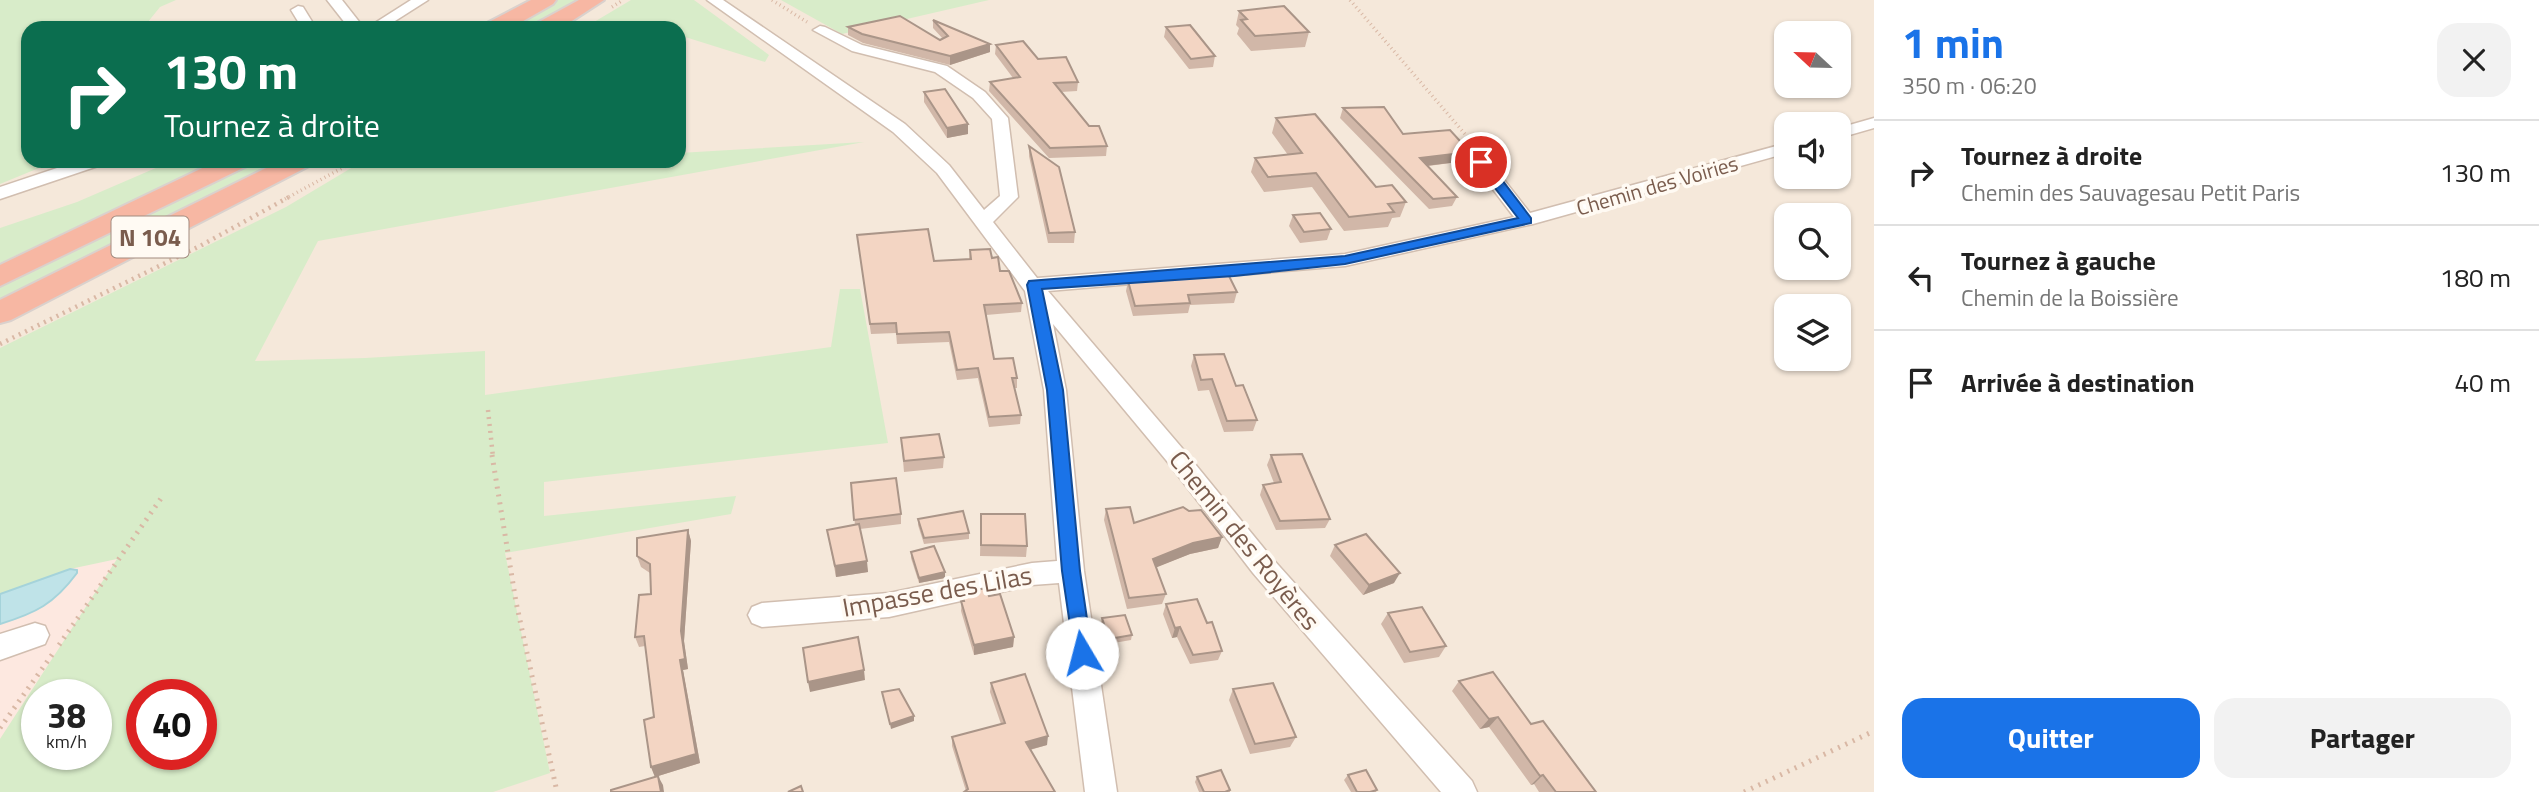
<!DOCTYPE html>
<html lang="fr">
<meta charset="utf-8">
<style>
body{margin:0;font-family:"Titillium Web",sans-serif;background:#f2f2f2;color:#222;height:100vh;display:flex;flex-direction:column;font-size:26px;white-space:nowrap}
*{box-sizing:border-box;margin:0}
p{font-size:23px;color:#767676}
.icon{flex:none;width:38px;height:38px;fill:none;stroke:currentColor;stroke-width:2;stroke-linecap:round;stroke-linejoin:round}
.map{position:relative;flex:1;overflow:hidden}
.sheet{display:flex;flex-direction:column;background:#fff;width:665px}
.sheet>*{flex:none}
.hud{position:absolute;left:21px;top:21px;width:665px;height:147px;border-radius:21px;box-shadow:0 2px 5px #0004;background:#0b6e4f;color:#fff;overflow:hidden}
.needle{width:46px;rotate:292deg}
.fabs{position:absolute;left:1774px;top:21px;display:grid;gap:14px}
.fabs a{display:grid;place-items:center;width:77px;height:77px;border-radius:14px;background:#fff;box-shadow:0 2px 5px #0004;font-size:35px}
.speed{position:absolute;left:21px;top:679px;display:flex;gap:14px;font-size:35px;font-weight:700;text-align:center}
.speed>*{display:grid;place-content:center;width:91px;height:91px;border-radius:50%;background:#fff;box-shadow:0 2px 5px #0004;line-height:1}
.speed small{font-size:18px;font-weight:400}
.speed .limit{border:10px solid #d22;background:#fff;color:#111}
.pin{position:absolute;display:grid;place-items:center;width:60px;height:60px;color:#fff;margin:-30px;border:4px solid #fff;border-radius:50%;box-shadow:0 2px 7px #0007}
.me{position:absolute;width:77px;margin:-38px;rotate:352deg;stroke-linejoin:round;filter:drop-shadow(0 0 5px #0008)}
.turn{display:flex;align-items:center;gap:24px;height:147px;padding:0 28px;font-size:32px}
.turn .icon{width:91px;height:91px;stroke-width:2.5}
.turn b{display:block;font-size:49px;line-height:60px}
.round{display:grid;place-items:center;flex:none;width:74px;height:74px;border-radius:21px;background:#f2f2f2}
.head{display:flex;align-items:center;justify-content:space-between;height:119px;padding:0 28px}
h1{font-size:42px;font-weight:700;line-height:52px;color:#1a73e8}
.primary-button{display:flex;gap:14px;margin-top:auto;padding:14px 28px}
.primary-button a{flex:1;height:80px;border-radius:21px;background:#1a73e8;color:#fff;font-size:28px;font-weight:700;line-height:80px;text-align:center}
.primary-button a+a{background:#f2f2f2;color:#222}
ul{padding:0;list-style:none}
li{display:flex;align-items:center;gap:21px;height:105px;padding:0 28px;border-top:2px solid #e0e0e0}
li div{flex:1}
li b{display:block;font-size:26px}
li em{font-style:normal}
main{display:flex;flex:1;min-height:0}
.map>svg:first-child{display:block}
</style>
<main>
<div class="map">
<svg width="1874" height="792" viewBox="0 0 1874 792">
<rect width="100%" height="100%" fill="#fdf6ec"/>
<!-- residential -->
<path fill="#f5e8da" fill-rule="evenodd" d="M0,0H1874V792H0ZM28,28H679V161H28ZM1787,33H1839V86H1787ZM1787,124H1839V177H1787ZM1787,215H1839V268H1787ZM1787,306H1839V359H1787ZM37,695H96V754H37ZM142,695H201V754H142Z"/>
<!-- commercial -->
<path fill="#fde8e0" d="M0,481L166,484L0,739Z"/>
<!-- green -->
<g fill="#d8ecc9" fill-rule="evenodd">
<path d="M0,0H176L160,7L143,28H28V161H56L0,184Z"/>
<path d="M557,0H584L534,28H506Z"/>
<path d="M631,0H694L769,55L765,62L682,36L679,38V28H584Z"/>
<path d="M781,0H989L842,34Z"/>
<path d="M864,142L318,241L255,361L365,358L485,351V395L831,347L840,289H860L888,443L544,482V516L736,496L731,514L505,553L550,773L493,792H0V739L117,559L70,569L0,594V348L286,207L363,161H679V153ZM37,695H96V754H37ZM142,695H201V754H142Z"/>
<path d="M172,161H215L0,263V228L77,202Z"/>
<path d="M252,161H287L0,305V284Z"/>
</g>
<!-- water -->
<path fill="#bfe3e8" stroke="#a5d3da" stroke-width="2" d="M70,569L77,570V573C54,604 36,613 0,624V594Z"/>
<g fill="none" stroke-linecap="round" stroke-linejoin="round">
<!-- minor casing -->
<g stroke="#d1beb0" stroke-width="3">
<g id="minor">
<path d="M327,0H342L364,28H349Z"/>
<path d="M411,0H428L384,28H367Z"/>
<path d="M707,0H723L905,124L949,165L984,210L1000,196L992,119L973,98L935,72L852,51L813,30L820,26L825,27L862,45L947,66L985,92L1008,118L1018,197L993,222L1037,278L1345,254L1514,217L1472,162L1481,157L1487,158L1530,213L1787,143V153L1533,224L1345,266L1048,291L1182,448L1271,557L1472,781L1477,792H1441L1253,573L1166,460L1053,324L1066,390L1084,571L1117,792H1085L1059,583L1032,585L889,617L762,627L752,623L748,615L752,607L762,603L889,593L1032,563L1057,561L1044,390L1025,291L937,173L893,132Z"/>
<path d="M298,6L303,7L316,28H302L291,10Z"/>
<path d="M1874,118V128L1839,138V128Z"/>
<path d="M78,161H104L101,165L0,199V187Z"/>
<path d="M35,623L45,626L49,635L45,644L0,660V634Z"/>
</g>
</g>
<!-- highway casing -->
<g stroke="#dad1cd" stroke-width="4">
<g id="highway">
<path d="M531,0H556L553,4L511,28H484L487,23Z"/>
<path d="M579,0H604L561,28H534L537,23Z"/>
<path d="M217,161H251L247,166L0,286V265Z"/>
<path d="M280,161H313L309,166L11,320L0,323V300Z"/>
</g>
</g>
<!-- path-far2 -->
<g stroke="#d9b8a5" stroke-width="3.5" stroke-dasharray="1 3.5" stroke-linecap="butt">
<path d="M772,0L807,22"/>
<path d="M1350,0L1477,148"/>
<path d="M612,7L623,0"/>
<path d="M285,199L355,161"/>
</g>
<!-- path-far1 -->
<g stroke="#d9b8a5" stroke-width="4.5" stroke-dasharray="2 5" stroke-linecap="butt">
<path d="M0,344L200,246L289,197"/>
<path d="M488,410L493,457"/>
</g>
<!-- path -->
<g stroke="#d9b8a5" stroke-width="5" stroke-dasharray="2 6" stroke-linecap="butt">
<path d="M492,455L516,602L557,792"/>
<path d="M59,645L162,497"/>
<path d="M0,728L54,652"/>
<path d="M1744,792L1874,731"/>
</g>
<!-- minor -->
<use href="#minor" fill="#fff" fill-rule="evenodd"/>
<!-- highway -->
<use href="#highway" fill="#f7b7a3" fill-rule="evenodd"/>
</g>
<!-- wall -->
<g fill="#d1b7a8">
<path d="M1239,11L1309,32L1305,47L1251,51L1237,34L1239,28L1236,25Z"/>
<path d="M933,20L990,44V52L950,65L863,43L848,35V27L940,40L943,39L933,28Z"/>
<path d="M1166,27L1215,56L1213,67L1189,69L1164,37Z"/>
<path d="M996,45L1038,59L1078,82L1077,91L1061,92L1107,146L1106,156L1049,158L989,91L990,82L1013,78L995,54Z"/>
<path d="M924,92L968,124V134L947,138L924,102Z"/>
<path d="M1343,108L1466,161L1428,166L1457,197L1452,206L1429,209L1340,118Z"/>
<path d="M1276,118L1376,187L1406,202L1400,217L1392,218L1388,227L1344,231L1312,187L1264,192L1251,172L1255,158L1288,155L1272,133Z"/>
<path d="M1029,146L1075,232L1074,243H1048L1029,156Z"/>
<path d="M1293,215L1331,229L1327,240L1300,243L1289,226Z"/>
<path d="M857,235L934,261L969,259L970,250L992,258L1000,271L1022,303L1021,312L986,315L994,359L1017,378V388H1014L1021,415L1020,424L989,427L978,378L957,380L949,342L897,344L896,333L871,334Z"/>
<path d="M1128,281L1237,292L1234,303L1190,305L1188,313L1133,316L1126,291Z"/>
<path d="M1194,355L1236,386L1257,420L1253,431L1224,432L1209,390L1198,391L1191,366Z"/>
<path d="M901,438L944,457L943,468L904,472Z"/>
<path d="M1271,455L1330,519L1325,528L1276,530L1260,495L1263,485L1274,483L1267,465Z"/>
<path d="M851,483L901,514V524L860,529L868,572L836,577L827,530L855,525Z"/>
<path d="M1106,509L1134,523L1222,537L1218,548L1190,554L1156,567L1166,594L1162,604L1127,609L1104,520Z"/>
<path d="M981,514L1027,546L1026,557L980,556Z"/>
<path d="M918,519L969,533V539L924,544L918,525Z"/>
<path d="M688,530L691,541L684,641L688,669L683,670L700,763L655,777L651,767L654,717L645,646L639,647L635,637L651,594L650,573L641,567L637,556Z"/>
<path d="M1335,545L1394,583L1363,595L1330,556Z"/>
<path d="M911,552L945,572V578L919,583L911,558Z"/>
<path d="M962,593L989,596L1014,637L1013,647L974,655L961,611Z"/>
<path d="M1166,604L1207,623L1222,651L1218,660L1190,664L1177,637L1172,638L1163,614Z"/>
<path d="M1388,613L1446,646L1439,657L1404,663L1381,624Z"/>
<path d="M1102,618L1132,635L1131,640L1108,644L1101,623Z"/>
<path d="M1459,681L1531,724L1596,792H1539L1534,784L1531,785L1489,727L1480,729L1452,691Z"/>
<path d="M991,683L1047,745L1030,750L966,791L952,746V737L1001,724L990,692Z"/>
<path d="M1233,689L1296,737L1290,747L1250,754L1229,700Z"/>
<path d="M1348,775L1377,790L1376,792H1351L1344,780Z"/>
<path d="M1197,777L1230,790V792H1199L1195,782Z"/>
</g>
<!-- shaded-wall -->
<g fill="#aa9588">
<path d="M990,44V52L950,65V56Z"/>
<path d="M968,124V134L947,138V128Z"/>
<path d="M1470,152L1466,161L1417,167L1420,158Z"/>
<path d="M688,530L691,541L684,641L688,669L683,670L700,763L655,777L651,767L680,660Z"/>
<path d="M1222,537L1218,548L1190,554L1150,570L1153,559L1193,543Z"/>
<path d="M867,561L868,572L836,577L835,566Z"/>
<path d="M945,572V578L919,583V578Z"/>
<path d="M1400,573L1394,583L1363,595L1369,585Z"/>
<path d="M1180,627L1177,637L1172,638L1175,628Z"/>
<path d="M1014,637L1013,647L974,655V645Z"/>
<path d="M864,670L865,680L810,692L808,682Z"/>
<path d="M914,716V721L891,729L890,724Z"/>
<path d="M1498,717L1489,727L1480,729L1489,719Z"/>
<path d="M1048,736L1047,745L1025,751L1026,742Z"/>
<path d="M1543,775L1534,784L1531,785L1540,776Z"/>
<path d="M658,776L663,785L664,792H661Z"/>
</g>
<!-- building -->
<g fill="#f3d5c3" stroke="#aa9588" stroke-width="2">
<path d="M1284,6L1309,32L1255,36L1241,20L1247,19L1239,11Z"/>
<path d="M900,16L940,40L948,36L933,20L990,44L950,56L862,34L848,27Z"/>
<path d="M1190,25L1215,56L1191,59L1166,27Z"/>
<path d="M1023,41L1038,59L1066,57L1078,82L1054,83L1089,126H1099L1107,146L1050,148L990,82L1020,77L996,45Z"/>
<path d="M945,89L968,124L947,128L924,92Z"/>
<path d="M1384,107L1403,134L1450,130L1470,152L1420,158L1457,197L1433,199L1343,108Z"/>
<path d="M1315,114L1376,187L1392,185L1406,202L1388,204L1394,212L1349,217L1316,173L1268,177L1255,158L1302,153L1276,118Z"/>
<path d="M1029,146L1059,167L1075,232L1049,233Z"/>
<path d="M1320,213L1331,229L1304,232L1293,215Z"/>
<path d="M928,229L934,261L971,259L970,250L990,249L992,258L998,257L1000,271H1009L1022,303L984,305L994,359L1013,358L1017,378H1012L1021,415L989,417L978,368L957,370L949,332L897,334L896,323L870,324L857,235Z"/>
<path d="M1228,274L1237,292L1188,295L1190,303L1135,306L1128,281Z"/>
<path d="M1224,354L1236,386L1243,385L1257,420L1227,421L1212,379L1201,380L1194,355Z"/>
<path d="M939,434L944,457L904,461L901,438Z"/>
<path d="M1302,454L1330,519L1280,521L1263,485L1281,482L1271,455Z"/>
<path d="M896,478L901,514L854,520L851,483Z"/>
<path d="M1130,507L1134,523L1183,507L1189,511L1201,510L1222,537L1193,543L1153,559L1166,594L1129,598L1106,509Z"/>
<path d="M963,511L969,533L924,538L918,519Z"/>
<path d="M981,514H1025L1027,546L981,545Z"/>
<path d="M859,524L867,561L835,566L827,530Z"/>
<path d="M688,530L681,631L685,659L680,660L696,754L651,767L644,720L654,717L644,636L635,637L639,595L651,594L650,564L637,556V538Z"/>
<path d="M1366,534L1400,573L1369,585L1335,545Z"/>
<path d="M934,546L945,572L919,578L911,552Z"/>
<path d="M986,588L989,596L1000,594L1014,637L974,645L961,601H964L962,593Z"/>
<path d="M1197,599L1207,623L1212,622L1222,651L1193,655L1180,627L1175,628L1166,604Z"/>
<path d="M1422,607L1446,646L1410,652L1388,613Z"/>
<path d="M1125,615L1132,635L1109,639L1102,618Z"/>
<path d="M858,637L864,670L808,682L803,648Z"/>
<path d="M1493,672L1531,724L1543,721L1596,792H1556L1543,775L1540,776L1498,717L1489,719L1459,681Z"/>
<path d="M1025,674L1048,736L1026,742L1055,792H964L968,789L952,737L1005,723L991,683Z"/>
<path d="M1273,683L1296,737L1255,744L1233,689Z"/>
<path d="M899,689L914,716L890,724L882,692Z"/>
<path d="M1221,770L1230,790L1225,792H1204L1197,777Z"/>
<path d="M1366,770L1377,790L1370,792H1357L1348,775Z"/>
<path d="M658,776L661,792H611V790Z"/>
<path d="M801,786L803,792H788Z"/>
</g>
<!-- route -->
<path fill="#1a73e8" stroke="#114b97" stroke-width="2" d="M1481,158L1486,159L1531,218V223L1345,264L1234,276L1042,289L1063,390L1080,571L1092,653L1089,659L1082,662L1075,659L1062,571L1047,390L1027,285L1029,281L1345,256L1518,218L1475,162Z"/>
<g text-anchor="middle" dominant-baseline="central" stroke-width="7" stroke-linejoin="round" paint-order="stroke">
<!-- far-street labels -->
<g font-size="21" fill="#7a5c4d" stroke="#fffaf3">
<text transform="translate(1657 185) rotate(-16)">Chemin des Voiries</text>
</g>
<!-- shield labels -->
<rect fill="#fffaf3" stroke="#a28b7f" stroke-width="2" x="111.5" y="216.5" width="77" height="41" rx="5"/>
<g font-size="24" font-weight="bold" fill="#7a5c4d">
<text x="150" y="237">N 104</text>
</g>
<!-- street labels -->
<g font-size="26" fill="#7a5c4d" stroke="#fffaf3">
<text transform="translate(1245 540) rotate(51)">Chemin des Royères</text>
<text transform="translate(937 591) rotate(-10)">Impasse des Lilas</text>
</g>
</g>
</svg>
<div class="fabs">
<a><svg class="needle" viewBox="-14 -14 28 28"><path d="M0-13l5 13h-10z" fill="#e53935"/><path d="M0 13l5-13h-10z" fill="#767676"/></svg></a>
<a><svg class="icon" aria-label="sound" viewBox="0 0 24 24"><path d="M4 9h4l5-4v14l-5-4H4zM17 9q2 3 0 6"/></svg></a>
<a><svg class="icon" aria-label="search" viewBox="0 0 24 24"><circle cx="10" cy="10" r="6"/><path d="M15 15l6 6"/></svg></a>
<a><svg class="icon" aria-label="layers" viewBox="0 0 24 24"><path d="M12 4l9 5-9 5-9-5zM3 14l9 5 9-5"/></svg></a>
</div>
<div class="speed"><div>38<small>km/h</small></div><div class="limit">40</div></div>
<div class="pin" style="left:1481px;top:162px;background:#d93025"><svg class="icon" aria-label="arrive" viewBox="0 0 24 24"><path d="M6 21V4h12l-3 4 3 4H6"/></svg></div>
<svg class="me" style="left:1082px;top:653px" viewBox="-20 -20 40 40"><circle r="19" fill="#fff"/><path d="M0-13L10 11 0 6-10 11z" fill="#1a73e8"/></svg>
<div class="hud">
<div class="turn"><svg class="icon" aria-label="right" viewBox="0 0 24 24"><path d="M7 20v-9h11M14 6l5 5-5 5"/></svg><div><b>130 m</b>Tournez à droite</div></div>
</div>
</div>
<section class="sheet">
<div class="head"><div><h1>1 min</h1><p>350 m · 06:20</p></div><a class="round"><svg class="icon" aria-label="close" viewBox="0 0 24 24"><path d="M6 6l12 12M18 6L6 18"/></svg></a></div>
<ul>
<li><svg class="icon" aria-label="right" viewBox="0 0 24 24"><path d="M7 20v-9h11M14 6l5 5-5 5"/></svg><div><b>Tournez à droite</b><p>Chemin des Sauvagesau Petit Paris</p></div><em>130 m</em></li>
<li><svg class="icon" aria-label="left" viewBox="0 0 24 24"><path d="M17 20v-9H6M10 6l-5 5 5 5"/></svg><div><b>Tournez à gauche</b><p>Chemin de la Boissière</p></div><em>180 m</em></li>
<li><svg class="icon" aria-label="arrive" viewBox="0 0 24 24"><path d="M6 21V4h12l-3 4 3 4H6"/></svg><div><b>Arrivée à destination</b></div><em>40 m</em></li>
</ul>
<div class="primary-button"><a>Quitter</a><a>Partager</a></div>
</section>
</main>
